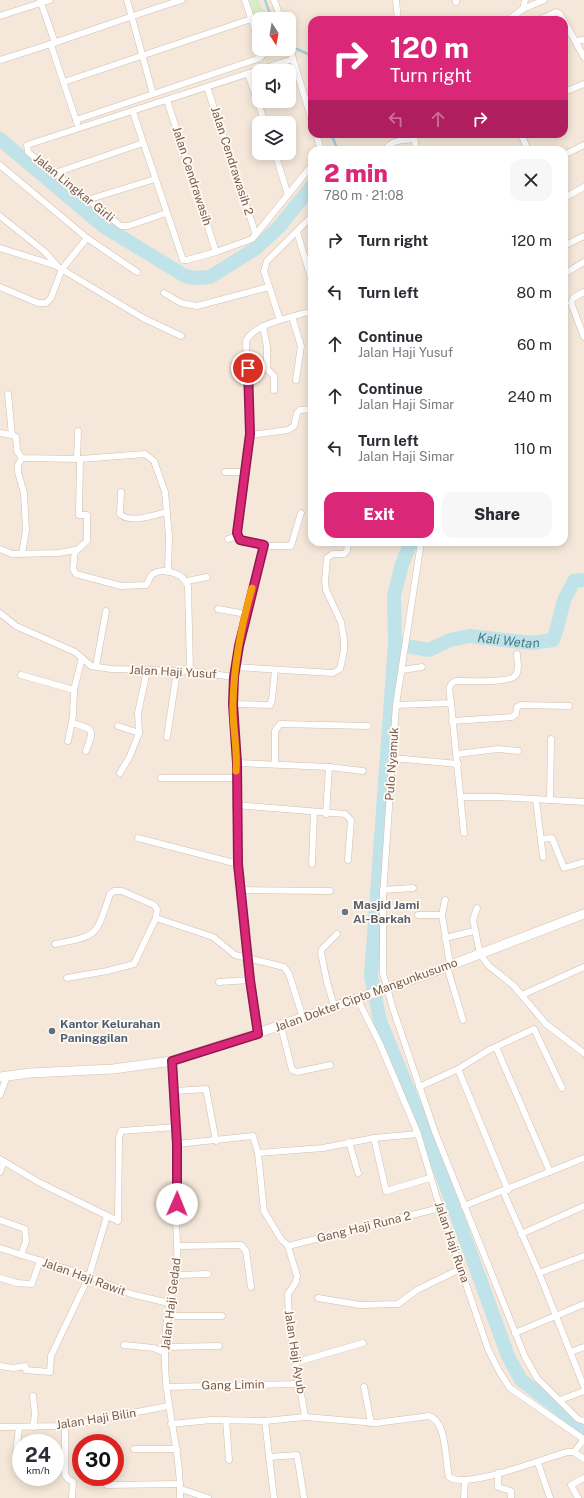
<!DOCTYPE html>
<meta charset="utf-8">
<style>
body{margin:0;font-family:"Public Sans",sans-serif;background:#f7f7f7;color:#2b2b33;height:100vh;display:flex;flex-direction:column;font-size:15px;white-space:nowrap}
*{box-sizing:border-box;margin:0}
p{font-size:13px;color:#7c7c81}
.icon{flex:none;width:22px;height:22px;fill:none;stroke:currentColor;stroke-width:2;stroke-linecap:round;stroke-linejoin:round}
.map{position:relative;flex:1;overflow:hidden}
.details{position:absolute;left:308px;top:146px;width:260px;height:400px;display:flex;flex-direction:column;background:#fff;border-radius:12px;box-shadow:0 2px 10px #0003}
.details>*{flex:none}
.top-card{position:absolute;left:308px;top:16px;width:260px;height:122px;border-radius:12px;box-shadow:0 2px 10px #0003;background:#db2777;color:#fff;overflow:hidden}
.needle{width:26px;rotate:169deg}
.tools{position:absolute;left:252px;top:12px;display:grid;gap:8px}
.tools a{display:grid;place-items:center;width:44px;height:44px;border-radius:8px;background:#fff;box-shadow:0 2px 10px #0003;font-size:20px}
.speed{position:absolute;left:12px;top:1434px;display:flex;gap:8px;font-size:20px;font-weight:700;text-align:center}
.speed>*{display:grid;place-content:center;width:52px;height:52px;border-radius:50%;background:#fff;box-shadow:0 2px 10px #0003;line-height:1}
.speed small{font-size:10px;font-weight:400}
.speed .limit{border:6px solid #d22;background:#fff;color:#111}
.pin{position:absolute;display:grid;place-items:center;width:34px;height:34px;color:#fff;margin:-17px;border:2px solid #fff;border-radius:50%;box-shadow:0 1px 4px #0007}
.me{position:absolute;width:44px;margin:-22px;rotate:1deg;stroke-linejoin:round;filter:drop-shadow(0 0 3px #0008)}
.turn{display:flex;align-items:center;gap:14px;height:84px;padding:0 16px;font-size:18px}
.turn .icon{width:52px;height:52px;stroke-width:2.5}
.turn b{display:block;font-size:28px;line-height:34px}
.lanes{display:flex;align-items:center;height:38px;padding:0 16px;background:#0003;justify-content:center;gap:20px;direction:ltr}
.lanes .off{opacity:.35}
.round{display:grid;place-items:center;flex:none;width:42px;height:42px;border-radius:12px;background:#f7f7f7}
.overview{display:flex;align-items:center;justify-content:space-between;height:68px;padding:0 16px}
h1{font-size:24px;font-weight:800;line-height:30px;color:#db2777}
.primary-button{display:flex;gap:8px;margin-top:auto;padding:8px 16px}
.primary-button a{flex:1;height:46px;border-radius:12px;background:#db2777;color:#fff;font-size:16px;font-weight:800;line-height:46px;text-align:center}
.primary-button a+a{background:#f7f7f7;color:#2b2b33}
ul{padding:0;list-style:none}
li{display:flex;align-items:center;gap:12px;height:52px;padding:0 16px}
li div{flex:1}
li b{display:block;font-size:15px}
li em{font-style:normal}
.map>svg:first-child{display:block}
</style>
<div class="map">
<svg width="584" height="1498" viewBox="0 0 584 1498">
<rect width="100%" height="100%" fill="#fdf6ec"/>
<!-- residential -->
<path fill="#f5e8da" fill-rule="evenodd" d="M0,0H584V1498H0ZM259,19H289V49H259ZM312,20H564V134H312ZM259,71H289V101H259ZM259,123H289V153H259ZM312,150H564V542H312ZM21,1443H55V1477H21ZM81,1443H115V1477H81Z"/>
<!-- green -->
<path fill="#d8ecc9" d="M249,0H259L266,19H259V31Z"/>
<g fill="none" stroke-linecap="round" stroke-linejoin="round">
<!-- stream -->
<g stroke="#a5d3da" stroke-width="2.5">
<path d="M265,0L272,19"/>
<path d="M292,47L308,54L312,67"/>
<path d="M331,134L338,150"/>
</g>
<!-- river -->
<g stroke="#bfe3e8" stroke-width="14">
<path d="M0,139L103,226L185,276L196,278L210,277L255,249L279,227L312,186"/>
<path d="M411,542L402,564L394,596L395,644L371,976L380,1021L434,1153L508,1356L521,1380L571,1418L584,1431"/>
<path id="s1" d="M395,644L429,650L450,640L470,636L531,643L553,640L557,628L564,600L574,581L584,580"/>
</g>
<!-- street casing -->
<g stroke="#d1beb0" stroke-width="7">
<g id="street">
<path d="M40,0L55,43"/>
<path d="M127,0L153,94"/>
<path d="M245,0L259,42"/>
<path d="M274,0L281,19"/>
<path d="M396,0L398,20"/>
<path d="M456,0V2"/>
<path d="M523,9L525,0"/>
<path d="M0,16L50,0"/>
<path d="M508,20L523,9L544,0"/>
<path d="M539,20L556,12L560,14L563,20"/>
<path d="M564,21L584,57"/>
<path d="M289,41L293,59L312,121"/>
<path d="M575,41L584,40"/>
<path d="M51,45L77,123"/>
<path d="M0,60C61,42 121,19 182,0"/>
<path d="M248,74L265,123"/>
<path d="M64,82L251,19"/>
<path d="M207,87L256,235"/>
<path d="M564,92L584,84"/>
<path d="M167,100L216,252"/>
<path d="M133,112L183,260H187L216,252L252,239L312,165"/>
<path d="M76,120L260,58L263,55L261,49"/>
<path d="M316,134L321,150"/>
<path d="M414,134L416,150"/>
<path d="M521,134L528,150"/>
<path d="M385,150C391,140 403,140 414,139"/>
<path d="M275,153L288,195"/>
<path d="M564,155L584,145"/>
<path d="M0,165L87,238L137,272"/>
<path d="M55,173L143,143"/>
<path d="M564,198L584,187"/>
<path d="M87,200L155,179"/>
<path d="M166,213L128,226H121L28,152L27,145L293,59"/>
<path d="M0,216L45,252L58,267L143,318L181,336"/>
<path d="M297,232L312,281"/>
<path d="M564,246L584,236"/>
<path d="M0,248L57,266"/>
<path d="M564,274L584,262"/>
<path d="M0,287L38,303H46L51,298L62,269L87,238"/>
<path d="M584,292L573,298L571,303L584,337"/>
<path d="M164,293L181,303L197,306L269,287"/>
<path d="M292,317L301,346L296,380"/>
<path d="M280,320L264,271L267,261L312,216"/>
<path d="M263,326L267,347V369L274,376V390"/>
<path d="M8,394L12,435"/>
<path d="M0,433L12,435L16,437L17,451L22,458L80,459L145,454L154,461L165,492L169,536L168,572"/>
<path d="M250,435L288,430L294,426L297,413L300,410L312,409"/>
<path d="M77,459L78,431"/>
<path d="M225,472H246"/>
<path d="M121,492L120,514C130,524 154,515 167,512"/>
<path d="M301,513L291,546H271L240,540L237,536L250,435L246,341C254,323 294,317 312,311"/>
<path d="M228,539L237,536"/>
<path d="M421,542L396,705L383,895V973L393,1009L435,1132L525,1357L537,1378L578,1419L584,1421"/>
<path d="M0,549L12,554L59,553L75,550L73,569L76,574L121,586L146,585C149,582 149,576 153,574C165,567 184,574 188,586L190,671"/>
<path d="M76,551L87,541V515H79L80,459"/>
<path d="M22,554L26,530L24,493L18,472V465L22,458"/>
<path d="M187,581L207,577"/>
<path d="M218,609L246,614"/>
<path d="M0,613L16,626L75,652L91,666L111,669L190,671L234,677"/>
<path d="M96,666L106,611"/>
<path d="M235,667L333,673L340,669L344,651V640L341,622L326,590L325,581L327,558L333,554H344L347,551L348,542"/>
<path d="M402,670L422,667"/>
<path d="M21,675L74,690"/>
<path d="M451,703L464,833"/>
<path d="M233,704L270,705L272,699L275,670"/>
<path d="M396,705L451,703C450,694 446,684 456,681C467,681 508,683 515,676C520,671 517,660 517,654"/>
<path d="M452,721L512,717L516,714L517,707L521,705L569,706"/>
<path d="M72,723C95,729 94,730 86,751"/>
<path d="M118,726L139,733"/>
<path d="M167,737L177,671"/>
<path d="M68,741L73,716L74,690L82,658"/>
<path d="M457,754L498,749L518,751"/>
<path d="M393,758L458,764"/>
<path d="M237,763L329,767L363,771"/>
<path d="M275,764V731L280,724L368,726"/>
<path d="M120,773L130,756L139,733L138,713L147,671"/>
<path d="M161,778H236"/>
<path d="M461,797H498L584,802"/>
<path d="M536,800L543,857"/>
<path d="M550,800L551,739"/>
<path d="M236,805L345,814L351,820L348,860"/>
<path d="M326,814L329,767"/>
<path d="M138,838L238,864"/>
<path d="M542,839L552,838L564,868L584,862"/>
<path d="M312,864L314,812"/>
<path d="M240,890L330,891"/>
<path d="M383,890L413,888"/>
<path d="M445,900L442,915L450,965"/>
<path d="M477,908L473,920L480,954L489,966L513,985L546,1024L584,1053"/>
<path d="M418,915H442"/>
<path d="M156,918L213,937L235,955L284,967L289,974L303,1018"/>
<path d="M445,938L474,931"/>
<path d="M55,944C100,935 95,937 110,894L114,891H122L154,905L157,909L156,918L134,964L107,971L67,978"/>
<path d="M447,967L463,1020"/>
<path d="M219,982L250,980"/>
<path d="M522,995L584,967"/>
<path d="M357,998L380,1044L418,1134L440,1208L488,1349L499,1371L510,1388L582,1438V1442L574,1452"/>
<path d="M334,1006L327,982L321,953L322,949L337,934"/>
<path d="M281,1026L292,1070L297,1072L330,1065"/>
<path d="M258,1033L240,890L236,805L237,763L233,704L234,677L239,646L264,545"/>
<path d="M496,1047L550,1172"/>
<path d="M172,1061C177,1115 175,1168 176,1221C177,1239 178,1256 177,1273C177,1283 172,1293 170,1302C166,1319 165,1337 165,1354C164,1403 181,1449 180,1498"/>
<path d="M458,1069L508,1190"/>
<path d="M419,1087L458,1069L489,1050L534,1029L562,1088"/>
<path d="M175,1091L206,1089L216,1141"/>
<path d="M0,1095L7,1076"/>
<path d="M374,1138L386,1191L430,1178"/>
<path d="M349,1142L358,1173"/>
<path d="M177,1144L253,1136L258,1153L264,1211L281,1239L288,1246L297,1276L296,1282L288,1294L289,1322L305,1417"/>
<path d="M258,1153L323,1148L374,1138L418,1134"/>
<path d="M0,1159L40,1183L118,1221L119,1138L121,1131L176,1127"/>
<path d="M0,1172L4,1162"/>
<path d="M503,1191L539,1273L584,1387"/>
<path d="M464,1206L584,1158"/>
<path d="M0,1220L25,1229L26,1241L21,1255"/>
<path d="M521,1234L584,1206"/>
<path d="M178,1246L241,1245L246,1251L251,1287"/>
<path d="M288,1246L440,1208"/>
<path d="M0,1248L89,1276L131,1294L169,1303"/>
<path d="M539,1273L584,1256"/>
<path d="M177,1275L208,1274"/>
<path d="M0,1278L17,1283L32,1284L40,1260"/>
<path d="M318,1298L360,1305L398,1304L417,1290L462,1268"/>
<path d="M168,1316H222"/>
<path d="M515,1333L584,1304"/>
<path d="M124,1345L154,1348L165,1353"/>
<path d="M165,1347L219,1346"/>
<path d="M571,1352L584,1347"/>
<path d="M297,1362L363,1343"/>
<path d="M0,1366L13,1368L25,1366L26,1370L50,1372L51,1356L89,1276L107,1216"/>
<path d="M166,1387L300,1384"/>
<path d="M364,1387L371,1423"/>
<path d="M560,1400L584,1391"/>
<path d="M226,1420L229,1460"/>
<path d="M265,1421L274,1498"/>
<path d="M171,1424L211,1420L265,1421L305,1417L376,1423L429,1416C447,1421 445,1460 449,1477C467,1490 546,1457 568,1452H574L584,1459"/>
<path d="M65,1426V1475L68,1479L73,1482L72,1498"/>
<path d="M0,1427L65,1426L168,1406"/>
<path d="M19,1427L16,1453L21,1455"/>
<path d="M33,1427L35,1414L33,1396"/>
<path d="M134,1449H177"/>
<path d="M269,1457L297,1455L304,1498"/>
<path d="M538,1463L550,1498"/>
<path d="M498,1473V1487L511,1491V1498"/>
<path d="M107,1485L180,1484"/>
<path d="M181,1489L208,1498"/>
<path d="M464,1498L465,1480"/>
<path d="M578,1498L571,1485L584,1478"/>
</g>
</g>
<!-- secondary casing -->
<g stroke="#d6c0b0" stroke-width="10">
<path id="secondary" d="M0,1077L30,1073L113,1069L172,1061L258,1033L425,975L584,914"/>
</g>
<!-- street -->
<use href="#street" stroke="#fff" stroke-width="6"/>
<!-- secondary -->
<use href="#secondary" stroke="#fff" stroke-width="9"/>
</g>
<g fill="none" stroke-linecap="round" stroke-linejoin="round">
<!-- route casing -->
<g stroke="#8e194d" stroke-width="10">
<path id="route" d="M177,1204V1144L172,1061L258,1034L250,980L238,864L237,763L233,704L234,677L239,646L264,545L240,540L237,533L250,434L248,368"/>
</g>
<!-- route -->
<use href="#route" stroke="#db2777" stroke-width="7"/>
<!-- slow -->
<path stroke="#f59e0b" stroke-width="7" d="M236,771C238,749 232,726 233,703C234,664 241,626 252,588"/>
</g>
<!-- markers -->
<circle fill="#6b7280" stroke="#fffaf3" stroke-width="1.5" cx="345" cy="912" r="4"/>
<circle fill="#5c6f8a" stroke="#fffaf3" stroke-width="1.5" cx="52" cy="1031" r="4"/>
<g text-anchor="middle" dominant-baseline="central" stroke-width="3.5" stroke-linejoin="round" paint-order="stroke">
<!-- street labels -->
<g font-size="12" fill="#7a5c4d" stroke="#fffaf3">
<text transform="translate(232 161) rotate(72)">Jalan Cendrawasih 2</text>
<text transform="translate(192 176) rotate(72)">Jalan Cendrawasih</text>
<text transform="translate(74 188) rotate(39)">Jalan Lingkar Girli</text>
<text transform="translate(173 672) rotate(3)">Jalan Haji Yusuf</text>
<text transform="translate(392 764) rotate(-86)">Pulo Nyamuk</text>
<text transform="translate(366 995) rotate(-20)">Jalan Dokter Cipto Mangunkusumo</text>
<text transform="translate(364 1227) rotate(-14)">Gang Haji Runa 2</text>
<text transform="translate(452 1242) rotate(71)">Jalan Haji Runa</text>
<text transform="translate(84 1277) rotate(20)">Jalan Haji Rawit</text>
<text transform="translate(171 1304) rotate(-83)">Jalan Haji Gedad</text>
<text transform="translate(295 1352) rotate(81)">Jalan Haji Ayub</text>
<text transform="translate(233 1385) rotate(-1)">Gang Limin</text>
<text transform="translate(96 1419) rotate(-9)">Jalan Haji Bilin</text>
</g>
<!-- worship labels -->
<g font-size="12" font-weight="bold" fill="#5b616d" stroke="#fffaf3" text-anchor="start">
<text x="353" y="905">Masjid Jami<tspan x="353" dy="14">Al-Barkah</tspan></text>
</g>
<!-- service labels -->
<g font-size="12" font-weight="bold" fill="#4e5e75" stroke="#fffaf3" text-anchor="start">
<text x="60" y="1024">Kantor Kelurahan<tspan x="60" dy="14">Paninggilan</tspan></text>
</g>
<!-- water labels -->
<g font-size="13" font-style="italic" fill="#437c86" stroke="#fffaf3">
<text stroke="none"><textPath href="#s1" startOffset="117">Kali Wetan</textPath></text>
</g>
</g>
</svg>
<div class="tools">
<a><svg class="needle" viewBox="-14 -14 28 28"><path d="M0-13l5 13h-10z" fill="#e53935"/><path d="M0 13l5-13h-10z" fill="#7c7c81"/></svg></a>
<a><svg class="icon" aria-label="sound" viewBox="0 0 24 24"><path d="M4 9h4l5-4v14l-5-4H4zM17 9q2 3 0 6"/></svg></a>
<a><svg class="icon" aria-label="layers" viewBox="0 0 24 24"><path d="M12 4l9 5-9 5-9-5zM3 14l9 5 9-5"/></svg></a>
</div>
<div class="speed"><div>24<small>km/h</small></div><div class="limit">30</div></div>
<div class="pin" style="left:248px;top:368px;background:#d93025"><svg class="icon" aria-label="arrive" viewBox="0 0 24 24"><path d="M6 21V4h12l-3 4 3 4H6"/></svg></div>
<svg class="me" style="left:177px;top:1204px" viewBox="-20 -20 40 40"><circle r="19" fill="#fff"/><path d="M0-13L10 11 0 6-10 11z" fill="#db2777"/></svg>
<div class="top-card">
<div class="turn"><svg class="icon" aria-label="right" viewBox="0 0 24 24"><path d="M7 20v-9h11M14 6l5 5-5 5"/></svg><div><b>120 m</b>Turn right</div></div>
<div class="lanes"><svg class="icon off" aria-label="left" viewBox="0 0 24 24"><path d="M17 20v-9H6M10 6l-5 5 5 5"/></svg><svg class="icon off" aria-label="ahead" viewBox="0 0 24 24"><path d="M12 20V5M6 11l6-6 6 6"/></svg><svg class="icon" aria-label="right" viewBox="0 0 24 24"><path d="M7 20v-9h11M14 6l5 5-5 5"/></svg></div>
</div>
<section class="details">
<div class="overview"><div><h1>2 min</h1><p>780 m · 21:08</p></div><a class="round"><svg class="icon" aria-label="close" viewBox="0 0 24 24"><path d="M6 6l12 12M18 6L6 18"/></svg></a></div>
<ul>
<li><svg class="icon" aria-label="right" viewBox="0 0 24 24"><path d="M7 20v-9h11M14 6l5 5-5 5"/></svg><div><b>Turn right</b></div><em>120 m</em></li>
<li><svg class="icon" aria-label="left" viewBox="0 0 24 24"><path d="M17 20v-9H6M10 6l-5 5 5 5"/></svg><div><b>Turn left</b></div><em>80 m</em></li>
<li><svg class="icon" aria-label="ahead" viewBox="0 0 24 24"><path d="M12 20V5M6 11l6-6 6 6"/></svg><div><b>Continue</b><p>Jalan Haji Yusuf</p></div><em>60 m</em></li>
<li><svg class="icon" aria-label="ahead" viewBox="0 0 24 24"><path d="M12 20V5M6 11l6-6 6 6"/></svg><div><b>Continue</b><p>Jalan Haji Simar</p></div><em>240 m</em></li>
<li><svg class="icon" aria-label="left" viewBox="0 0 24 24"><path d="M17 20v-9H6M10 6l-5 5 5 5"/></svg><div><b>Turn left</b><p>Jalan Haji Simar</p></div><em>110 m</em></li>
</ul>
<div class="primary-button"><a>Exit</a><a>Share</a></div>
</section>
</div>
